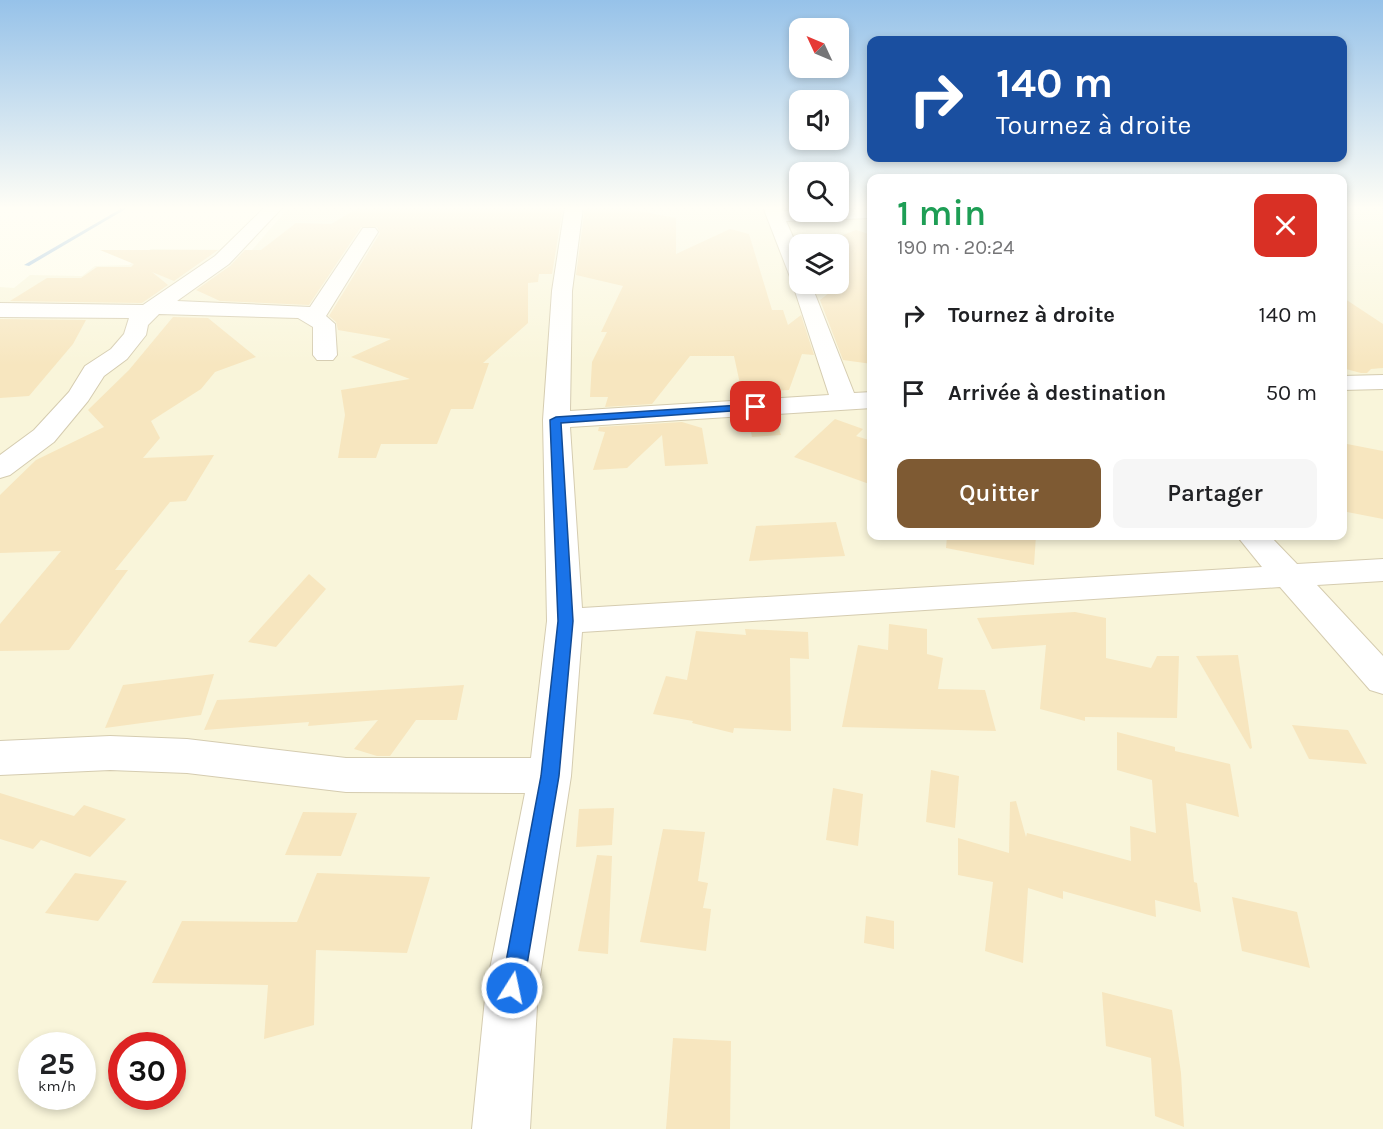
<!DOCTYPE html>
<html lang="fr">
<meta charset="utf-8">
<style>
body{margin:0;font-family:Karla,sans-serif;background:#f6f6f6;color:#202124;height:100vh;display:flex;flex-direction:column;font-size:22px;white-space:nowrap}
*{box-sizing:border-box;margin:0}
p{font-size:20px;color:#757577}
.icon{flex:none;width:33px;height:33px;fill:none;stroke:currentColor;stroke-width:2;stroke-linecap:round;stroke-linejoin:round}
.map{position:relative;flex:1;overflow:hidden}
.side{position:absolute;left:867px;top:174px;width:480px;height:366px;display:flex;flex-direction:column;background:#fff;border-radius:12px;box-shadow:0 3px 9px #0003}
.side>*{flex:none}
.hud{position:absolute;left:867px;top:36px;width:480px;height:126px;border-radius:12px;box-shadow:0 3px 9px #0003;background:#1a4fa0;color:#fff;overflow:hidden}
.needle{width:39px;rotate:314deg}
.controls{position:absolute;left:789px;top:18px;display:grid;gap:12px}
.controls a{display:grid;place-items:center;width:60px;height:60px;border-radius:12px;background:#fff;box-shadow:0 3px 9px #0003;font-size:30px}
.speed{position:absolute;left:18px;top:1032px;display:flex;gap:12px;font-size:30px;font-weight:700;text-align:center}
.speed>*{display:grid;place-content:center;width:78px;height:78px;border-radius:50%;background:#fff;box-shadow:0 3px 9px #0003;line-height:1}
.speed small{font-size:15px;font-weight:400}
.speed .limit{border:9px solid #d22;background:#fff;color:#111}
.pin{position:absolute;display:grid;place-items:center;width:51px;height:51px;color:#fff;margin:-26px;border-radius:12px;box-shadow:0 3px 9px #0006}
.me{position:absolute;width:66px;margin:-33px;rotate:10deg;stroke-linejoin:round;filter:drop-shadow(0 0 4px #0008)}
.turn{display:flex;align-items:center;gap:21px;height:126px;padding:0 30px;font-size:27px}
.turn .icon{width:78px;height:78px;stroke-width:2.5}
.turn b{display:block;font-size:42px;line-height:51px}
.round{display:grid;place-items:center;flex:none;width:63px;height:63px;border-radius:12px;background:#f6f6f6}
.overview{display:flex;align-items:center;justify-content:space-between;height:102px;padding:0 30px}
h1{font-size:36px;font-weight:600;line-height:45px;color:#1e9e55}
.action{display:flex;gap:12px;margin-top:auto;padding:12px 30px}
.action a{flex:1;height:69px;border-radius:12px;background:#7e5a33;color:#fff;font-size:24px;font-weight:600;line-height:69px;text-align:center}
.action a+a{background:#f6f6f6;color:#202124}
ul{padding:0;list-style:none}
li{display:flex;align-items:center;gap:18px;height:78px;padding:0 30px}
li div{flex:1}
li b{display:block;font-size:22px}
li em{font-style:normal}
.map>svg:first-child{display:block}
</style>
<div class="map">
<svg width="1383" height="1129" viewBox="0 0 1383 1129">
<rect width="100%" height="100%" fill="#fefcea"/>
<!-- residential -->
<path fill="#f9f5da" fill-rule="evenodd" d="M289,207H799L800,212H838L839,207H871L872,536H1342L1343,207H1383V1129H0V287L14,288L30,275L82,276L95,266L129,265L151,249L252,250ZM800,244H838V284H800ZM32,1046H82V1096H32ZM122,1046H172V1096H122Z"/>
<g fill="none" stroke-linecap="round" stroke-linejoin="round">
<!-- stream -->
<path fill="#a0c2de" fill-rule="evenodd" d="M124,207H129L29,266L24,265Z"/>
</g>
<!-- building -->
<g fill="#f7e6bf">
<path d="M375,207H563L552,274H539L538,282L528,283V323L483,363H489L473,409H451L437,444H381L376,458H338L345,415L341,390L410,379L351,357L391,339L338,330L336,322L329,316L380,233L377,227H361L309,305L220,301L196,290L230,266L245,250H261L296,223L331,224L358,208L372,209Z"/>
<path d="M585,207H618L676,218V254L730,229L749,234L772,310H783L788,325L801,315L814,355L802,354L789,390L768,391L769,396L743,398L734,356H690L652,404L605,407L608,397H590L592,362L607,332H601L623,286L576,275Z"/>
<path d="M856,230L872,235V364L843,360L820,300L838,286V237Z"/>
<path d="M100,250H218L174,281L152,272L168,285L142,303L10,301L47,278H81L97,267H131L134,264Z"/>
<path d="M1342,297L1383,324V368L1371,369L1367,373H1361L1342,368Z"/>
<path d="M173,317L208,318L256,357L215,372L201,389L151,421L160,438L143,458L214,455L186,501L170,502L115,570H128L69,650L0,651V624L61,551L0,553V495L36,460L104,427L88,410L129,370Z"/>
<path d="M0,319L86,320L73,344L29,396L0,398Z"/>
<path d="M775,416L781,435L752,437L748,418Z"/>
<path d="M835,419L863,429L856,436L872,441V485L794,457Z"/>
<path d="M682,422L702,428L708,464L665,466L662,435L627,468L593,470L605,432L598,431L599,427Z"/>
<path d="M1342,443L1383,451V519L1342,511Z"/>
<path d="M836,522L845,556L749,561L756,526Z"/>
<path d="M947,536H1036L1034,565L946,548Z"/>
<path d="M309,574L326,589L276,647L248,642Z"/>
<path d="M1075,612L1106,618V658L1151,668L1157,656H1179L1177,718L1085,717V721L1040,709L1046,645L992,649L977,618Z"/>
<path d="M889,624L927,629V654L943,658L938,689L985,690L996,731L842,727L858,645L888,650Z"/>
<path d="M745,629L808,632L809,659L790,658L791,731L734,728L733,733L692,723L693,721L653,714L666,676L687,680L696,631L746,635Z"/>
<path d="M1238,655L1252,748L1250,749L1196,656Z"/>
<path d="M214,674L201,715L105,728L123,685Z"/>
<path d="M464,685L457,720H416L390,756H377L354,749L378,720L308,726L309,722L204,730L217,700Z"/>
<path d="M1292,725L1348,730L1367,764L1309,759Z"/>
<path d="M1117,732L1175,747V751L1230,764L1239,817L1186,803L1194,882L1197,883L1201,912L1155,900L1156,917L1063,891V899L1028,888L1023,963L985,951L993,882L958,875V838L1009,853L1010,802L1016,801L1026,837L1027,833L1131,861L1130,826L1156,833L1152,780L1117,770Z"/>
<path d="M931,770L959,776L955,828L926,822Z"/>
<path d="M833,788L863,794L858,846L826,840Z"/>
<path d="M0,793L74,816L84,805L126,819L90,857L41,840L33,849L0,839Z"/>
<path d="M614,808L612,845L576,847L579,809Z"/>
<path d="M303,812L357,813L341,856L285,855Z"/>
<path d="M663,829L705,832L698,881L708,883L703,908L711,909L706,951L640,942Z"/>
<path d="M597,855L612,856L608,954L578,951Z"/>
<path d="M75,873L127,881L98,921L45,913Z"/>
<path d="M317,873L430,877L407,953L316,950L314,1025L264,1039L268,985L152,983L182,921L297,922Z"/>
<path d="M1232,897L1297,912L1310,968L1242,951Z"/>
<path d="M866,916L894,921V949L864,943Z"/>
<path d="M1102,992L1172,1010L1181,1073L1184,1127L1155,1116L1151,1058L1106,1046Z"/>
<path d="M673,1038L731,1041L730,1129H666Z"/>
</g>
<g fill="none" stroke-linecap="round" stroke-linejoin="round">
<!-- street casing -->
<g stroke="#d5ccb0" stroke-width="2">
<g id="street">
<path d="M265,207H283L229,264L177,301L310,307L363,228H375L378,232L326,316L335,324L337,355L333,360H317L313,355V327L298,318L159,314L148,325L146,335L127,359L104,376L88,401L54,442L10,475L0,478V455L34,430L69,392L85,366L111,349L124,334L129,318L0,317V303L143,305L215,256Z"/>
<path d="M565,207H583L572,291L570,411L829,395L792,282L763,207H780L782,211L838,212V209L872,208V218L786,221L800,253V284H811L854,393L872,392V408L570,427L582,608L1262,567L1237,536H1270L1297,564L1383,559V581L1317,585L1383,656V694L1370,690L1280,587L582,632L571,776L538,989L530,1129H472L486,989L525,793L346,792L187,773L110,770L0,775V741L110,736L187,739L346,758H531L547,621L543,420L552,291Z"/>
<path d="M1383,375V389L1342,390V376Z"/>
</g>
</g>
<!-- street -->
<use href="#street" fill="#fff" fill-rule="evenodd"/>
</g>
<!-- sky -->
<linearGradient id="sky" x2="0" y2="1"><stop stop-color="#96c2e9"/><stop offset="0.57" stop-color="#fffef6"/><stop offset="1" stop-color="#fffef6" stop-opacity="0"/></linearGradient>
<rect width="1383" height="365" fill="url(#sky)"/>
<!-- route -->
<path fill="#1a73e8" stroke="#114b97" stroke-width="1.5" d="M756,404L759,405V409L561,423L573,621L559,776L523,988L520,996L512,999L504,996L501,988L541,776L558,621L550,420L556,417Z"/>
</svg>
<div class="controls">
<a><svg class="needle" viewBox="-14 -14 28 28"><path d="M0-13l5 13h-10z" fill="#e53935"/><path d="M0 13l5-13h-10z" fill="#757577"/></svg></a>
<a><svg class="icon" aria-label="sound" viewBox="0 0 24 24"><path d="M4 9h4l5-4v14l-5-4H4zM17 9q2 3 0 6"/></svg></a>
<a><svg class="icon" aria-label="search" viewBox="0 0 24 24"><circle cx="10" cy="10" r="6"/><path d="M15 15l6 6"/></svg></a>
<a><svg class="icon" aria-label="layers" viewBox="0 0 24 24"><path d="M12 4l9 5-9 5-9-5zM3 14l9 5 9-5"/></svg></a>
</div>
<div class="speed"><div>25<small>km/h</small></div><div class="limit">30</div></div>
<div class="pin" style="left:756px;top:407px;background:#d93025"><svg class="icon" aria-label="arrive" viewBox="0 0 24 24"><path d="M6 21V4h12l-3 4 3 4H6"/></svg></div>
<svg class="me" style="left:512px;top:988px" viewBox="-20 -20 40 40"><circle r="17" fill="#1a73e8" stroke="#fff" stroke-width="3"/><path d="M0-11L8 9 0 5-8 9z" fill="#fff"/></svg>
<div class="hud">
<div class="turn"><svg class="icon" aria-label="right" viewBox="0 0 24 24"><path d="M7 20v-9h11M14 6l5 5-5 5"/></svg><div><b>140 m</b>Tournez à droite</div></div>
</div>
<section class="side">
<div class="overview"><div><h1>1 min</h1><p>190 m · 20:24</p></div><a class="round" style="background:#d93025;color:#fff"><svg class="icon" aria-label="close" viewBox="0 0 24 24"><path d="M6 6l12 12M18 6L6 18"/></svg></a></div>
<ul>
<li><svg class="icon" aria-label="right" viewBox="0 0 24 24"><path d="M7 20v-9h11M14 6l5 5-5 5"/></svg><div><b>Tournez à droite</b></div><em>140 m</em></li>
<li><svg class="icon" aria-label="arrive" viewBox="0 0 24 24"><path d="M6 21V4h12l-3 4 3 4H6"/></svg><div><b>Arrivée à destination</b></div><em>50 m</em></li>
</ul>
<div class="action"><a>Quitter</a><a>Partager</a></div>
</section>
</div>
